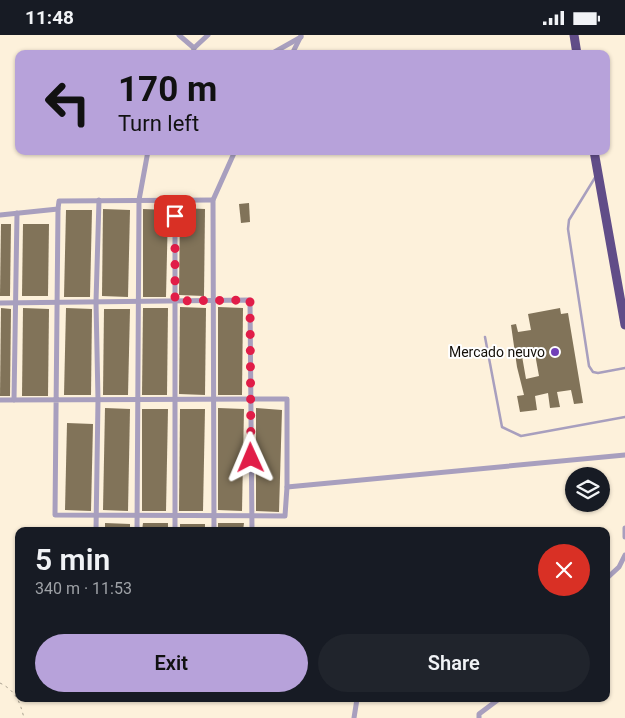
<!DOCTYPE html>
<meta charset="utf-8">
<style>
body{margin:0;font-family:Roboto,sans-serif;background:#20242c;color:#f1f3f6;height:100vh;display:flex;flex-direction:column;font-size:19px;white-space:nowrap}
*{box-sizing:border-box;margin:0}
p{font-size:16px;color:#9ea1a6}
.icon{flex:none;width:28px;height:28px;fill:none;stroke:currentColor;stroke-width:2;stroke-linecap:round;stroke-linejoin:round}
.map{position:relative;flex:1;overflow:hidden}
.details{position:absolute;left:15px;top:492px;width:595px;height:175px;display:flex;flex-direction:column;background:#171b24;border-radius:10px;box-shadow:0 1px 4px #0004}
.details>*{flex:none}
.top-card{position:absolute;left:15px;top:15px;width:595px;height:105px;border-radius:10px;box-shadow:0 1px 4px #0004;background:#b7a2da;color:#111;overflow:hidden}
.tools{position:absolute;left:565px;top:432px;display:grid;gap:10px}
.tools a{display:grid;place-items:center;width:45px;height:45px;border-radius:50%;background:#171b24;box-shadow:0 1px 4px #0004;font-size:25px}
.pin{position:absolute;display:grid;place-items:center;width:42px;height:42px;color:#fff;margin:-21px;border-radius:10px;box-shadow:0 2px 8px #0006}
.me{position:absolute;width:55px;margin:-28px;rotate:359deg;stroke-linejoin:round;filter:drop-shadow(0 0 4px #0008)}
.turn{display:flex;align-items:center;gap:18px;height:105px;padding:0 20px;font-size:22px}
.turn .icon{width:65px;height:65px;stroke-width:2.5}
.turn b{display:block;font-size:35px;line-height:42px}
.round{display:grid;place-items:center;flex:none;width:52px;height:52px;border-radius:26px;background:#20242c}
.summary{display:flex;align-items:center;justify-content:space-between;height:85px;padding:0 20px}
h1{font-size:30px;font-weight:600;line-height:38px}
.action{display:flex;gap:10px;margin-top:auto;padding:10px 20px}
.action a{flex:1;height:58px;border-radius:30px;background:#b7a2da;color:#111;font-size:20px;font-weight:600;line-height:58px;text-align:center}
.action a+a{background:#20242c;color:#f1f3f6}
.status{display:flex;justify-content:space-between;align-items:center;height:35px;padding:0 25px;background:#171b24;direction:ltr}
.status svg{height:14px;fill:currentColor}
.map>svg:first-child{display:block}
</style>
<div class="status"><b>11:48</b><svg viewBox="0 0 49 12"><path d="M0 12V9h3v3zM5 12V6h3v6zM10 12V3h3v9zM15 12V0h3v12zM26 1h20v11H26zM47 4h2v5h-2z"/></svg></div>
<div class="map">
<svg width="625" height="683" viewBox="0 0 625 683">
<rect width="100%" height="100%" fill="#fdf1db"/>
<!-- building -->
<g fill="#817359" fill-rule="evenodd">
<path d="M249,168L250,187L241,188L239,169Z"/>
<path d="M180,173L205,174L204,261L179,260Z"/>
<path d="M103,174L130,175L128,262L102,261Z"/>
<path d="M143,174L168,175L166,262H143Z"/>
<path d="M66,175H92L90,262H64Z"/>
<path d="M1,189H11L10,261H0Z"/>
<path d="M23,189H49L48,261H22Z"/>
<path d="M180,272L206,273L205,360L179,359Z"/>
<path d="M218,272L243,273L242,360H218Z"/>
<path d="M1,273L11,274L10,361H0Z"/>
<path d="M23,273L49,274L48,361H22Z"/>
<path d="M66,273L92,274L91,360H64Z"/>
<path d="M143,273H168L167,360H142Z"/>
<path d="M560,273L561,279L568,278L583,368L574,369L571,355L557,357L560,372L550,373L548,358L535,361L537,375L520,377L517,361L524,360L517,332L511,290L516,289L518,297L531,295L528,279ZM535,319L539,341L526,344L522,321Z"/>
<path d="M104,274H130L128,360H103Z"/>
<path d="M105,373L130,374L128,476L103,475Z"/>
<path d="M218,373L244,374L242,476L218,475Z"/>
<path d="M256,373L282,375L279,477L256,476Z"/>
<path d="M142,374H168L166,476H142Z"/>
<path d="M180,374H205L203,476H179Z"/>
<path d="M67,388L93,389L91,476L65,475Z"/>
<path d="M105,488L130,489V496H105Z"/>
<path d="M143,488H168V496H142Z"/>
<path d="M218,488H244L243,496H218Z"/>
<rect x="180" y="489" width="25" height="7"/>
</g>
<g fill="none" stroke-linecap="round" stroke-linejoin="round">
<!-- path -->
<path stroke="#aaa190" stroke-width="1" stroke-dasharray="2.5 4" stroke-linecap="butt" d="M0,648C16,656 20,667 24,683"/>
<!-- service -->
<g stroke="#a89fbe" stroke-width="2.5">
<path d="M596,141L569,185L568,194L589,331L593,337L598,338L625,333"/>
<path d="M485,302L502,392L521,401L625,382"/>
</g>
<!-- minor -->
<g stroke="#a89fbe" stroke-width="5">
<path d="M179,0L194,13L193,19"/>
<path d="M194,13L208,0"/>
<path d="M271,19L301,2"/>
<path d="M292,19L301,1"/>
<path d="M0,180L58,174L59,166L213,165"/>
<path d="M0,268L250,265L252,496"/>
<path d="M0,365C96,365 191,364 287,364V452L285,481L55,480L58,174"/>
<path d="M14,365L17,178"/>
<path d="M287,452L625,420"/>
<path d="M625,493V502"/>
<path d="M96,496L98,365L96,267L99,165"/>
<path d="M137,496L139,165L148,116"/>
<path d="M175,496V164"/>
<path d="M214,496L213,165L235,116"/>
<path d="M606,544L619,532L625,520"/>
<path d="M354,683L357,664"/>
<path d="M479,683V679L499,664"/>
</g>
<!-- trunk -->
<g stroke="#614d88" stroke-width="9">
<path d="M574,0L577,19"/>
<path d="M594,116L625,290"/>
</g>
</g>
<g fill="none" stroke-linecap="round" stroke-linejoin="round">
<!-- route -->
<path stroke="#e11d48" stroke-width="9" stroke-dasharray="0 16.2" d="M175,181V266L250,265L251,423"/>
</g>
<!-- markers -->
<circle fill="#7140b8" stroke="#fff" stroke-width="2" cx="555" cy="317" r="5"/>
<g text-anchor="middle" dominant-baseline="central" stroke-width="4" stroke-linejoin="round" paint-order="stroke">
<!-- poi labels -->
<g font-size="14" fill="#130f08" stroke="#fff" text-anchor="end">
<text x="545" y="317">Mercado neuvo</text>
</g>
</g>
</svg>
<div class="tools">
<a><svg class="icon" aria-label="layers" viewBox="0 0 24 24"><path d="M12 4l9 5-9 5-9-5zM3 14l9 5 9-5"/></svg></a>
</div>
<div class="pin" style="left:175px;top:181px;background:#d93025"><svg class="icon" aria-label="arrive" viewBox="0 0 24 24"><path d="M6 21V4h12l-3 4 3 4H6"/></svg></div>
<svg class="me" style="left:251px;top:423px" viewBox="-20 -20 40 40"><path d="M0-17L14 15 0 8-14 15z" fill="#e11d48" stroke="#fff" stroke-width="4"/></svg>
<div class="top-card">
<div class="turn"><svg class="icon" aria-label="left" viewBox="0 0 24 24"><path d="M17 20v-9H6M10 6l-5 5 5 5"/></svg><div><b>170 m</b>Turn left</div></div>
</div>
<section class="details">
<div class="summary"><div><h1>5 min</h1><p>340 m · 11:53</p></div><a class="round" style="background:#d93025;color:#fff"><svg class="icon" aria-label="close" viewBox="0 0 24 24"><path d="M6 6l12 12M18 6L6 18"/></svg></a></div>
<div class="action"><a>Exit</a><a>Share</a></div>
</section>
</div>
